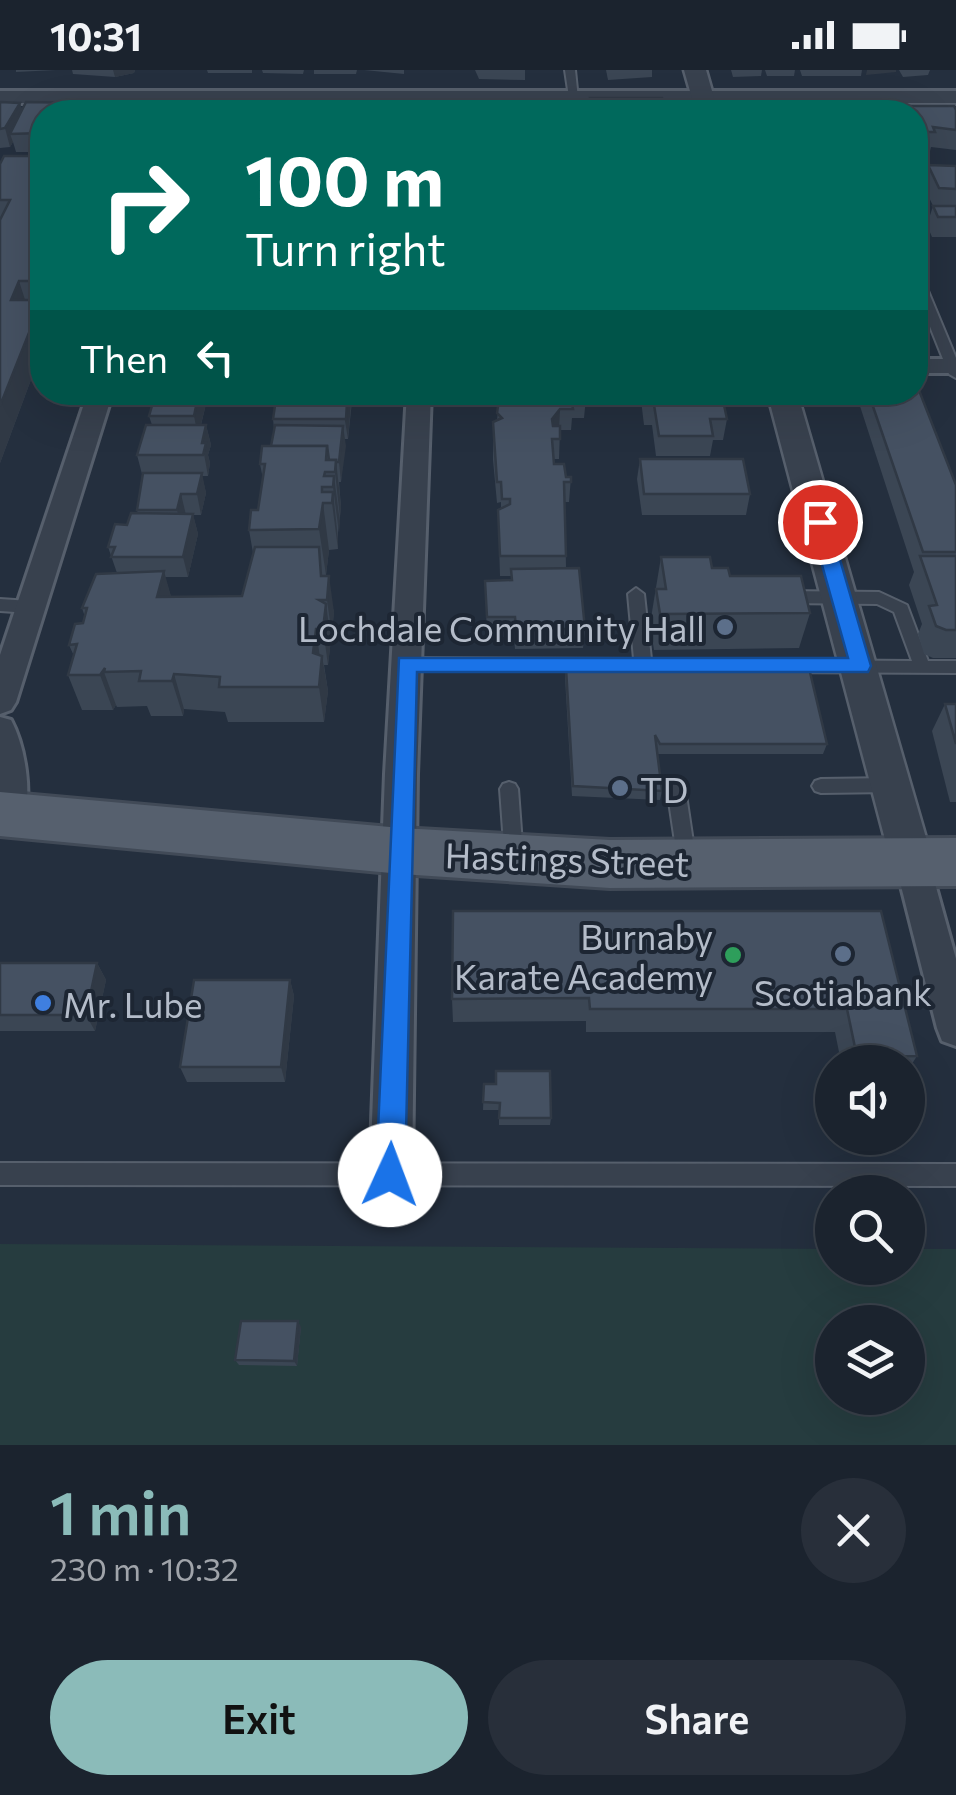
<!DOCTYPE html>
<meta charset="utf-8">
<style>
body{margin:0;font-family:Commissioner,sans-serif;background:#282f3a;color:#f1f3f6;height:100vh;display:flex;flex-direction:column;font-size:38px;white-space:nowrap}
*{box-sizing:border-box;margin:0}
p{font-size:32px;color:#a0a4aa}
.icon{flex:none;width:55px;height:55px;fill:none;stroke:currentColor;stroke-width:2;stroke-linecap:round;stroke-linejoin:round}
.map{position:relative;height:1375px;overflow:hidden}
.details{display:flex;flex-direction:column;background:#1b232e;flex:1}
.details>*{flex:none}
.guide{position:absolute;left:30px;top:30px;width:898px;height:305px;border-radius:40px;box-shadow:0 10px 40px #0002,0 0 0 2px #39404a;background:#00695c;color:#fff;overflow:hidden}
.controls{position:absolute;left:815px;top:975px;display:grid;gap:20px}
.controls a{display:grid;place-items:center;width:110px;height:110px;border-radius:50%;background:#1b232e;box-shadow:0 10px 40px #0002,0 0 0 2px #39404a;font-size:50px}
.pin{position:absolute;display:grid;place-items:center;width:85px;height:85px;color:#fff;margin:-42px;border:5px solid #fff;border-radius:50%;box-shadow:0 2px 10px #0007}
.me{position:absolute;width:110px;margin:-55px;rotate:2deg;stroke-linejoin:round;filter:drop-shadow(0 0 8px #0008)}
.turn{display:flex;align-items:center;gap:35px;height:210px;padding:0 50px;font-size:45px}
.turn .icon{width:130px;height:130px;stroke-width:2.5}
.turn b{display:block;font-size:70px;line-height:85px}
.then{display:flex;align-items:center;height:95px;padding:0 50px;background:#0003;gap:20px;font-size:38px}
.round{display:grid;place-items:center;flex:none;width:105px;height:105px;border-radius:52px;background:#282f3a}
.summary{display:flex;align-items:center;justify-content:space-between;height:170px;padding:0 50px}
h1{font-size:60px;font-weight:600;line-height:75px;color:#8bbbb9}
.primary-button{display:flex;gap:20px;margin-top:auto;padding:20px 50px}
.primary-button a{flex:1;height:115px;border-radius:60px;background:#8bbbb9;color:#111;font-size:40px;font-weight:600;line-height:115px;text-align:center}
.primary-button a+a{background:#282f3a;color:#f1f3f6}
.status{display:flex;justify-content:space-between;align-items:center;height:70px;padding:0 50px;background:#1b232e;direction:ltr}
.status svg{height:28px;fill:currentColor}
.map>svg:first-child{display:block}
</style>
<div class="status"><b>10:31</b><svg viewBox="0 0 49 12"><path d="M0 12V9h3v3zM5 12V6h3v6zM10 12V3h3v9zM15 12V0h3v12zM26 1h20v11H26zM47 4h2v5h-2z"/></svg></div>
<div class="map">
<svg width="956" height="1375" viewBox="0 0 956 1375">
<rect width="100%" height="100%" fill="#242f3e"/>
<!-- green -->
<path fill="#263c3f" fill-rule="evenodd" d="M0,1174L832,1179V1198H908V1179H956V1375H0ZM832,1252H908V1328H832Z"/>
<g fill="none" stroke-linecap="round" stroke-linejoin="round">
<!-- service casing -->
<g stroke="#565f6c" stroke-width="4">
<g id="service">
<path d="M565,0H575L578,29L569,27Z"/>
<path d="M956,101V107L915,108V102Z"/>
<path d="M915,200L921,204L956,288V308L949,304L915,219Z"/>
<path d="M636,518L644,524L651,589L912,591L894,542L877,534L783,533L775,527L783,521L879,522L907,535L928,591H956V603L407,600L399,594L407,588L634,589L628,524Z"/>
<path d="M0,529L30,531L38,537L30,543L0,541Z"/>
<path d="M891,708L897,710L900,715L897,720L891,722L821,723L815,721L812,716L815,711L821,709Z"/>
<path d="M676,711L682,713L685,718L696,792L694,798L687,800L680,798L678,792L667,718L670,713Z"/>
<path d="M509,712L515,714L518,719L523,788L521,794L514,796L507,794L505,788L500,719L503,714Z"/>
<path d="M0,1093L956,1094V1116L0,1115Z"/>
</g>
</g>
<!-- minor casing -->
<g stroke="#565f6c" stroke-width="6">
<g id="minor">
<rect x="0" y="21" width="956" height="12"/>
<rect x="915" y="289" width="41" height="14"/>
<path d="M88,322H113L16,632L11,640L0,644V585Z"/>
<path d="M407,322H431L417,704L412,1105L406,1120L391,1126L376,1120L370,1105L385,704Z"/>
<path d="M0,647L11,650C25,676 34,728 21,755L0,756Z"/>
<path d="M912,777L924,782L929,792L956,889V976L942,971L937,958L895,792L900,782Z"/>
</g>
</g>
<!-- tertiary casing -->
<g stroke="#565f6c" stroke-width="5">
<g id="tertiary">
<path d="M684,0H706L718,42H696Z"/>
<path d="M767,322H797L933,792L927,805L912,810L897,805L891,792Z"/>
</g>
</g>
<!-- primary casing -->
<g stroke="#414a57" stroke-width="6">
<path id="primary" d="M0,722L401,758L610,770L956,768V816L610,818L401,804L0,766Z"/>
</g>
<!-- service -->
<use href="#service" fill="#38414e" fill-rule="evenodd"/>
<!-- minor -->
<use href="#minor" fill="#38414e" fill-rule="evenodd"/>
<!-- tertiary -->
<use href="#tertiary" fill="#38414e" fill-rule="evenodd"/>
<!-- primary -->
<use href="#primary" fill="#56606e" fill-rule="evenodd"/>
</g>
<!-- wall -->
<g fill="#3b4654">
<path d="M16,0H56L16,2Z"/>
<path d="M72,0H135L134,3L115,7L73,4Z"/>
<path d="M207,0H252V3H208Z"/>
<path d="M262,0H304L303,4L263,3Z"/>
<path d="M314,0H357L356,4H314Z"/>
<path d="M364,0H404V4Z"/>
<path d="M475,0H525V10L479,9Z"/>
<path d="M606,0H652V7L608,10Z"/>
<path d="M731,0H762L761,6L733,7Z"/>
<path d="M765,0H795L794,6H767Z"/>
<path d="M800,0H862L861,6H802Z"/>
<path d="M899,0H930L928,5L903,7Z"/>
<path d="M0,32L20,33L22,40H83L137,37L138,42H42V82H16L13,72L10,77L0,78Z"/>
<path d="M896,36L956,40V80L931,77L930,81H915V42H894Z"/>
<path d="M42,86V280L0,393V94Z"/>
<path d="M928,95L956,96V167H932L927,155L933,136L923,114Z"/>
<path d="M156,322H225L223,329L205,330L206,334L201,355H206L211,375L208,385L210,393L208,406H202L206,423L201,445H193L198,464L188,507H165L171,527L242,526L253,483L249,460L258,440L263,409L260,394L271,376L274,359L273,349L277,322H353L348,369H345L341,412H339L341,437L338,463V479L329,480L326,505H323L334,542L328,595H324L328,621L324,652H228L225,642L184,639L183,646H151L147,636L117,637L116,635L113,640H82L68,605L74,586L69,575L83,553L85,547L82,538L117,503L108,477L138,444L137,440L142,404L137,385L152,355L149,346Z"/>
<path d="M500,322L586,328L584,348H572L571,360H560L559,389H554V394L566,407H571L569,432H565L566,498L585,559L583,578L515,579L514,567H487L485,511L511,510V506H500L498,440L501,438V432L497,433L493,390V352L497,350Z"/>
<path d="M640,322H714L717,335L727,349L723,370H713L710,386H656L652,355H644Z"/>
<path d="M860,322H915L956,415V588H933L924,584L918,564L922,554L909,515L914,502L858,330Z"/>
<path d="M640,389L750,424L746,445H642L637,409Z"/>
<path d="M661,487L712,498L810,543L799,578L654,580L650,554Z"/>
<path d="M646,591L667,598L827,674L823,684H658L662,721L660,730L572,726L565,608L566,598H644Z"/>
<path d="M945,634H956V732H950L932,661Z"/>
<path d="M881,841L917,986L908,1000V992H841L835,962H586V951L453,952L452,929Z"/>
<path d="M0,893H97L106,910L95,961H0Z"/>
<path d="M290,910L294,926L285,1012H187L180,997Z"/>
<path d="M484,1014L551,1048L550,1055H499V1040H483Z"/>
<path d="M301,1257L297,1296L239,1295L235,1290Z"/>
</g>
<!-- shaded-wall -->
<g fill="#303945">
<path d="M113,0H135L134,3L115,7Z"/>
<path d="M867,0H896V2L866,5Z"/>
<path d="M20,33L25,51L10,64L13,72L10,77L5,58Z"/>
<path d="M19,211L28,239L11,230Z"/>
<path d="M42,230V280L0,393V336Z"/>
<path d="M199,322H203L206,334L198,366L194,346Z"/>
<path d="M348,322H350L351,334L348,369L342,333Z"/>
<path d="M560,339L559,360L551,369L552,349Z"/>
<path d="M206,355L211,375L208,385L210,393L208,406L202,373Z"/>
<path d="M343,356L346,376L341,412L339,392Z"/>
<path d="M336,390L341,437L340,448L335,402Z"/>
<path d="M202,403L206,423L201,445L197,424Z"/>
<path d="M334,406L340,453L339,463L333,417Z"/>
<path d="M333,422L338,469V479L332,433Z"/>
<path d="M181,424L186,445L182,460L177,440Z"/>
<path d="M323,433L329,480L326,505L319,459Z"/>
<path d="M193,444L198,464L188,507L183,487Z"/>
<path d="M164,501L174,537L157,527Z"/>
<path d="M329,506L334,542L332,566L327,530Z"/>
<path d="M326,534L331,570L328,595L323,559Z"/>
<path d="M316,559L321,595L319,618L313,583Z"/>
<path d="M322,586L328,621L324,652L319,617Z"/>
<path d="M105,598L104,602L116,635L113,640L100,605Z"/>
<path d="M174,604L184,639L183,646L172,611Z"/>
<path d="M97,893L106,910L95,961L86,945Z"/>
<path d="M290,910L294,926L285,1012L281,997Z"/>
<path d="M298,1251L301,1257L297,1296L294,1291Z"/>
</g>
<!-- building -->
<g fill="#455162" stroke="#303945" stroke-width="2.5">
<path d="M590,28H662L665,42H591Z"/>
<path d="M388,31L390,35H410L409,42H365L366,33Z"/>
<path d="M0,32L20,33L5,58L0,59Z"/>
<path d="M26,32L81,33L77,42H42V63L10,64Z"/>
<path d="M460,33V42H415V34Z"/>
<path d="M468,33H511L512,42H468Z"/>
<path d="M360,34L358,42H313L315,35Z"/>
<path d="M517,34L588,37V42H517Z"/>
<path d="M310,35L309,42H263L265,36Z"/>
<path d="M821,35L863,36L866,42H814L810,36Z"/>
<path d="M84,36L137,37L135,42H82Z"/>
<path d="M259,36L258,42H210L211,38Z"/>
<path d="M755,36H804L806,42H757Z"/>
<path d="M896,36H954L956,40V60L933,57L935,62H915V42H898Z"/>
<path d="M4,86H42V211H19L11,230H42L0,336V150L10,130H0V94Z"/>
<path d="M928,95L956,96V119L939,118Z"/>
<path d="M933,136H956V147H938Z"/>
<path d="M915,310L956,415V482H923L868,322H915Z"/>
<path d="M156,322H199L194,346H149Z"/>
<path d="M277,322H348V329L342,333H347L346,349H273Z"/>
<path d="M500,322H585L586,328H571L573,339H560L552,349L553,356H560V369H552L554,394H564L566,407H571V412H564L566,486H500L498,440L510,434V429H502L501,412H497L493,352L502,348L497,343Z"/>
<path d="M645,322H714L717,335H724L727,349H710L713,366H659L654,335H646Z"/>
<path d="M146,355H206L202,373H206L203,385H137Z"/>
<path d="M275,355L343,356L339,392H336V390H329L327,376H271Z"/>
<path d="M262,376H327L326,390H336L335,402H325L324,406H334L333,417H322V422H333L332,433H323L319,459L249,460L251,440H258L265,394H260Z"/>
<path d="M640,389H743L750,424H644Z"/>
<path d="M143,403H202L197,424H181L177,440H137Z"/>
<path d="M131,443L193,444L183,487H111L115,477H108L115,454L127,455Z"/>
<path d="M255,477H319L321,506H329L327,530H319L326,534L323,559H316L313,583L322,586L319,617H219L220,607L174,604L172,611H139L141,601L104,602L105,598L100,605H68L77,574L69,575L75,554L83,553L87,538H82L96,504L164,501L157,527L242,526Z"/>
<path d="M920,486H956V560H946L936,556L929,536L937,535Z"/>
<path d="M661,487H710L712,498H728L730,506H801L810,543L660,544L656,519H666Z"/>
<path d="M579,498L585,559H516L515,547H487L485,511L512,510L511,499Z"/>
<path d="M646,591H666L667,598H809L827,674H660L655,665L662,721L573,716L566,598H646Z"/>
<path d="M945,634H956V674Z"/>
<path d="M453,841H881L917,986L857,987L847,939H590L589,928L452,929Z"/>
<path d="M0,893H97L86,945H0Z"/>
<path d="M194,910H290L281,997H180Z"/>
<path d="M496,1001H550L551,1048H499L500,1033L483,1032L484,1014H496Z"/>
<path d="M241,1251H298L294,1291L235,1290Z"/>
</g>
<!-- route -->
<path fill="#1a73e8" stroke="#114b97" stroke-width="2.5" d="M820,445L829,452L871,596L868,602H417L405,1105L401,1115L390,1119L380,1115L376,1105L399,588H848L810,452Z"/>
<!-- markers -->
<g fill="#5c6f8a" stroke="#1d2633" stroke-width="4">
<circle cx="725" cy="557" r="10"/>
<circle cx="620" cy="718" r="10"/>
<circle cx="843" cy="884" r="10"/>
</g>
<circle fill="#2e9e5b" stroke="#1d2633" stroke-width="4" cx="733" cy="885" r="10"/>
<circle fill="#3f7fe0" stroke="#1d2633" stroke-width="4" cx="43" cy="933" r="10"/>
<g text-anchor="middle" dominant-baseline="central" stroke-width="8" stroke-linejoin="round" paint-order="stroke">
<!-- poi labels -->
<g font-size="35" fill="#b4bcc9" stroke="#1d2633" text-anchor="end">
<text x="705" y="557">Lochdale Community Hall</text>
<text x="640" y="718" text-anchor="start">TD</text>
<text x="713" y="865">Burnaby<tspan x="713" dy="40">Karate Academy</tspan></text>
<text x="843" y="921" text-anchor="middle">Scotiabank</text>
<text x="63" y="933" text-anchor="start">Mr. Lube</text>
</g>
<!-- street labels -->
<g font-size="35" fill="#b4bcc9" stroke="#1d2633">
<text transform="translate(567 788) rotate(2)">Hastings Street</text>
</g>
</g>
</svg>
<div class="controls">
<a><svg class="icon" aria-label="sound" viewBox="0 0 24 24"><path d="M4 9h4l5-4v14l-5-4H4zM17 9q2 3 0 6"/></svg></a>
<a><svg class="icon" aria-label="search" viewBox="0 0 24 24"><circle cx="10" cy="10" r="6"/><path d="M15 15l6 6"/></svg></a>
<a><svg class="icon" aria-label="layers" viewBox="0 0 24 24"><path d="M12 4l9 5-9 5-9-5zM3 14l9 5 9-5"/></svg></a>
</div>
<div class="pin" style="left:820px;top:452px;background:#d93025"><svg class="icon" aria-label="arrive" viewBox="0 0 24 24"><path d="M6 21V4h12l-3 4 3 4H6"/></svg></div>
<svg class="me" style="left:390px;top:1105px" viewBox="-20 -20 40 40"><circle r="19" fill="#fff"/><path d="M0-13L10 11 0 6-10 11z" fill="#1a73e8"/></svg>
<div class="guide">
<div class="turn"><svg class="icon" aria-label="right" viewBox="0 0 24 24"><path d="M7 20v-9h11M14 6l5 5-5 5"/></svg><div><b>100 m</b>Turn right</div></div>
<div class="then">Then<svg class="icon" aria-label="left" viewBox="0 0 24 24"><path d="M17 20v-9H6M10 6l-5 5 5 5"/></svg></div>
</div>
</div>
<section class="details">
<div class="summary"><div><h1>1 min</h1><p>230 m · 10:32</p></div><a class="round"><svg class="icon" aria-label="close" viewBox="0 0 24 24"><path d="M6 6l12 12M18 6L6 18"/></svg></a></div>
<div class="primary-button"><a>Exit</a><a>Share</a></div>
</section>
